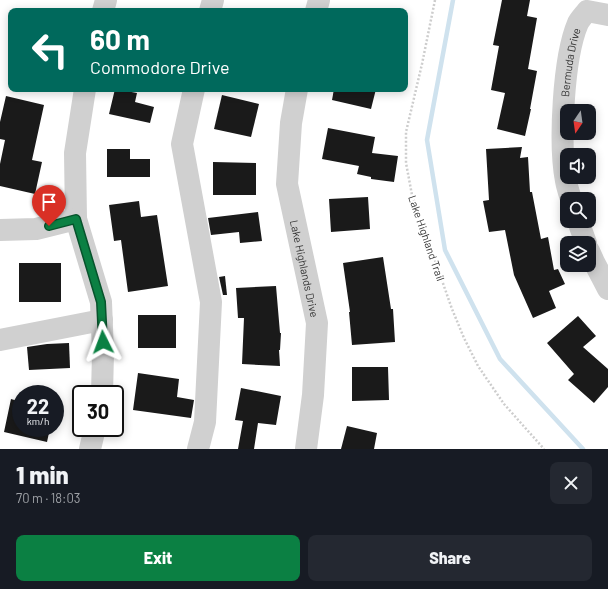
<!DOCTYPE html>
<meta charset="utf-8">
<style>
body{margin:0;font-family:Barlow,sans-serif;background:#242831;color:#f1f3f6;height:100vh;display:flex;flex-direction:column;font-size:15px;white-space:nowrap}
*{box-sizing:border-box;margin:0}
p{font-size:13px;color:#9ea1a6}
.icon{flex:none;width:22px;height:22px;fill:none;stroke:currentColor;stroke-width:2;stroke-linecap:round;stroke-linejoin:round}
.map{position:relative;height:449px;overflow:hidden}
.drawer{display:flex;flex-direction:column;background:#171b24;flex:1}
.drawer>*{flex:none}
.banner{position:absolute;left:8px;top:8px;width:400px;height:84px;border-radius:8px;box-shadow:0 2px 10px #0003;background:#00695c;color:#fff;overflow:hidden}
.needle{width:26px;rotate:193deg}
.controls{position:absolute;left:560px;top:104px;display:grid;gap:8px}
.controls a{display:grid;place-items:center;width:36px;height:36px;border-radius:8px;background:#171b24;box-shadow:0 2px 10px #0003;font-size:20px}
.speed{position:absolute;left:12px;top:385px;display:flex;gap:8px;font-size:20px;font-weight:700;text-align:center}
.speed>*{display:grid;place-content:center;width:52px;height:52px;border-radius:50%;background:#171b24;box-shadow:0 2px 10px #0003;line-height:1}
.speed small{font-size:10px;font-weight:400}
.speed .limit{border:2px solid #111;border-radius:6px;background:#fff;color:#111}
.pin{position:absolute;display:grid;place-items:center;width:34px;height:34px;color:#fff;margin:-41px -17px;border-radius:50% 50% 50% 0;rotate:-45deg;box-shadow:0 0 4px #0007}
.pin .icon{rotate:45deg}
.me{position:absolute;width:44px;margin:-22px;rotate:357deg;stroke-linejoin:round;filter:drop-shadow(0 0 3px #0008)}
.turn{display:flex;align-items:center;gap:14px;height:84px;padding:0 16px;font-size:18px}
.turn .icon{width:52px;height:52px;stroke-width:2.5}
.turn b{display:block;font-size:28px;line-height:34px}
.round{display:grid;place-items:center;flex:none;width:42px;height:42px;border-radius:8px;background:#242831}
.summary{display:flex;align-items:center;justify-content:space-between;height:68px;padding:0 16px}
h1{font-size:24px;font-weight:800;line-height:30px}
.cta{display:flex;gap:8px;margin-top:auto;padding:8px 16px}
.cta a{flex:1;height:46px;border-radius:8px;background:#0b8043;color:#fff;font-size:16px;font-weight:800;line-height:46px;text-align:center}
.cta a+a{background:#242831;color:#f1f3f6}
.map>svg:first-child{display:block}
</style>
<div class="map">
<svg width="608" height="449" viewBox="0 0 608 449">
<rect width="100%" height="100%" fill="#fff"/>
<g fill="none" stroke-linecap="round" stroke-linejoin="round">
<!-- stream -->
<path stroke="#cfe2ee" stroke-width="4.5" d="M453,0L427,140L445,250L500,359L583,449"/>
</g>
<!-- building -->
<g fill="#1a1a1a">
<path d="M502,0H530L527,16L537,18L528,69L537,71L530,109H531L525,136L497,129L505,93L491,90L499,46L493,45Z"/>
<path d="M115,89L137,93L135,102L154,107L150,123L109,114Z"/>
<path d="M334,89H376L371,109L332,100Z"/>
<path d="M222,95L259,104L251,137L214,129Z"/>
<path d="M6,96L44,105L32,160L42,162L35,194L0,186V164L5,140L0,139V122Z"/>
<path d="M328,128L375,137L372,153L398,156L394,182L371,179V177L357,174L359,166L322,159Z"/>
<path d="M522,147L520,158L528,157L530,192H532L541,239L548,237L554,270L558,269L565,284L549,291L556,308L533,318L514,275L505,230L489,232L483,201L489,200L486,149Z"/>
<path d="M107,149H130V159H150V177H107Z"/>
<path d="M213,162L256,163V195H213Z"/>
<path d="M368,197L370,229L331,232L329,199Z"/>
<path d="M139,201L141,217L157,215L168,286L128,292L121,240L114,241L109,205Z"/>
<path d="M258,212L262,241L240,243L239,232L211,235L208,218Z"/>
<path d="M383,257L391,309H393L395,342L352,345L349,312H350L343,263Z"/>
<rect x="19" y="263" width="42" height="39"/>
<path d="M225,276L227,295H223L219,277Z"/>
<path d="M276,286L280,333H281L280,350H279L280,366L242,364L244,318H238L236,288Z"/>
<rect x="138" y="315" width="38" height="33"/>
<path d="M578,316L596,336L583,347L608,369V387L594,403L568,380L574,374L547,343Z"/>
<path d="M69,343L70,368L29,370L27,347L47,344Z"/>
<path d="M352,367H388L389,400L352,401Z"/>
<path d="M138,373L179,379L177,397L194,400L191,418L133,410Z"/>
<path d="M241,388L281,396L276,425L258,423L254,449H238L243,421L235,420Z"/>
<path d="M11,399L21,402V428H50L47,442L4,432Z"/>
<path d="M347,426L377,433L374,449H341Z"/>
</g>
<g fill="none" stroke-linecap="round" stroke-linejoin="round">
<!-- path -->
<path stroke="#cdcdcd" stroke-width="2.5" stroke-dasharray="2 2" stroke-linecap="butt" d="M435,0L422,64L406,132V163L412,195L452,309L464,338L478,366L504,404L544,449"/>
<!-- minor -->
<g stroke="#d0d0d0" stroke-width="22">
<path d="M103,11L106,0"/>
<path d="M210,11L213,0"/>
<path d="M316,11L319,0"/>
<path d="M85,89L75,153L76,219L101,302L103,353L102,394"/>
<path d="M194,89L182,144L211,302L205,422L198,449"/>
<path id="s1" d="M297,89L291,123L287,184L317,323L313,395L306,449"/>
<path id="s2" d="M571,199C569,193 567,187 566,181C559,145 563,58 578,23C580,19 584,15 587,11L608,15"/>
<path d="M578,221L586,243"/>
<path d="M0,230L36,229L76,219"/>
<path d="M589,251L594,262L608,289"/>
<path d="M0,340L102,320"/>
<path d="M90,449L95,428"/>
</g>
</g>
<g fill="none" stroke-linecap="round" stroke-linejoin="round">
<!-- route casing -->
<g stroke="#07532c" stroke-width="10">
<path id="route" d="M49,226L76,219L101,302L103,342"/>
</g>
<!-- route -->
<use href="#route" stroke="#0b8043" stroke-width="7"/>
</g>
<g text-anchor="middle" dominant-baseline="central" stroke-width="4" stroke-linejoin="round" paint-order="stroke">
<!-- street labels -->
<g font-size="11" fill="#333" stroke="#fff">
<text stroke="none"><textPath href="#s2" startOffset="138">Bermuda Drive</textPath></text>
<text transform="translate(427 238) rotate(71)">Lake Highland Trail</text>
<text stroke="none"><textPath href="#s1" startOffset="182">Lake Highlands Drive</textPath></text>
</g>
</g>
</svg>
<div class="controls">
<a><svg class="needle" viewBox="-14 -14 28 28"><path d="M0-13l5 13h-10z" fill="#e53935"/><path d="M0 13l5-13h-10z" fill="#9ea1a6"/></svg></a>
<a><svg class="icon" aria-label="sound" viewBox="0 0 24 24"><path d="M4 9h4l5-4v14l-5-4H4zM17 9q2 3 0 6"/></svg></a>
<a><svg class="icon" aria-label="search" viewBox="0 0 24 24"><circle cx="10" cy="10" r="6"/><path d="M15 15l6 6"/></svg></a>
<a><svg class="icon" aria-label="layers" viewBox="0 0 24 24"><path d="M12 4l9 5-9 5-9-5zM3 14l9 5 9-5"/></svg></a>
</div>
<div class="speed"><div>22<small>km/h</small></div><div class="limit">30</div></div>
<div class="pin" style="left:49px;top:226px;background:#d93025"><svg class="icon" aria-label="arrive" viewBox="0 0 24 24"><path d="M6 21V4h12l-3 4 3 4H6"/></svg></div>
<svg class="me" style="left:103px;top:342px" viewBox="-20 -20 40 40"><path d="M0-17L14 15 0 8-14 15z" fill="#0b8043" stroke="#fff" stroke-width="4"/></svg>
<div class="banner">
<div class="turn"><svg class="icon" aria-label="left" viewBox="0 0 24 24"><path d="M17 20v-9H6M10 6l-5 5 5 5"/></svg><div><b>60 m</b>Commodore Drive</div></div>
</div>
</div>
<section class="drawer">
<div class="summary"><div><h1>1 min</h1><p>70 m · 18:03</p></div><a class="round"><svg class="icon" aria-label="close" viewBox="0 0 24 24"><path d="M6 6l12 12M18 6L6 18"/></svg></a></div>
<div class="cta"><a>Exit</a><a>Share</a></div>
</section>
